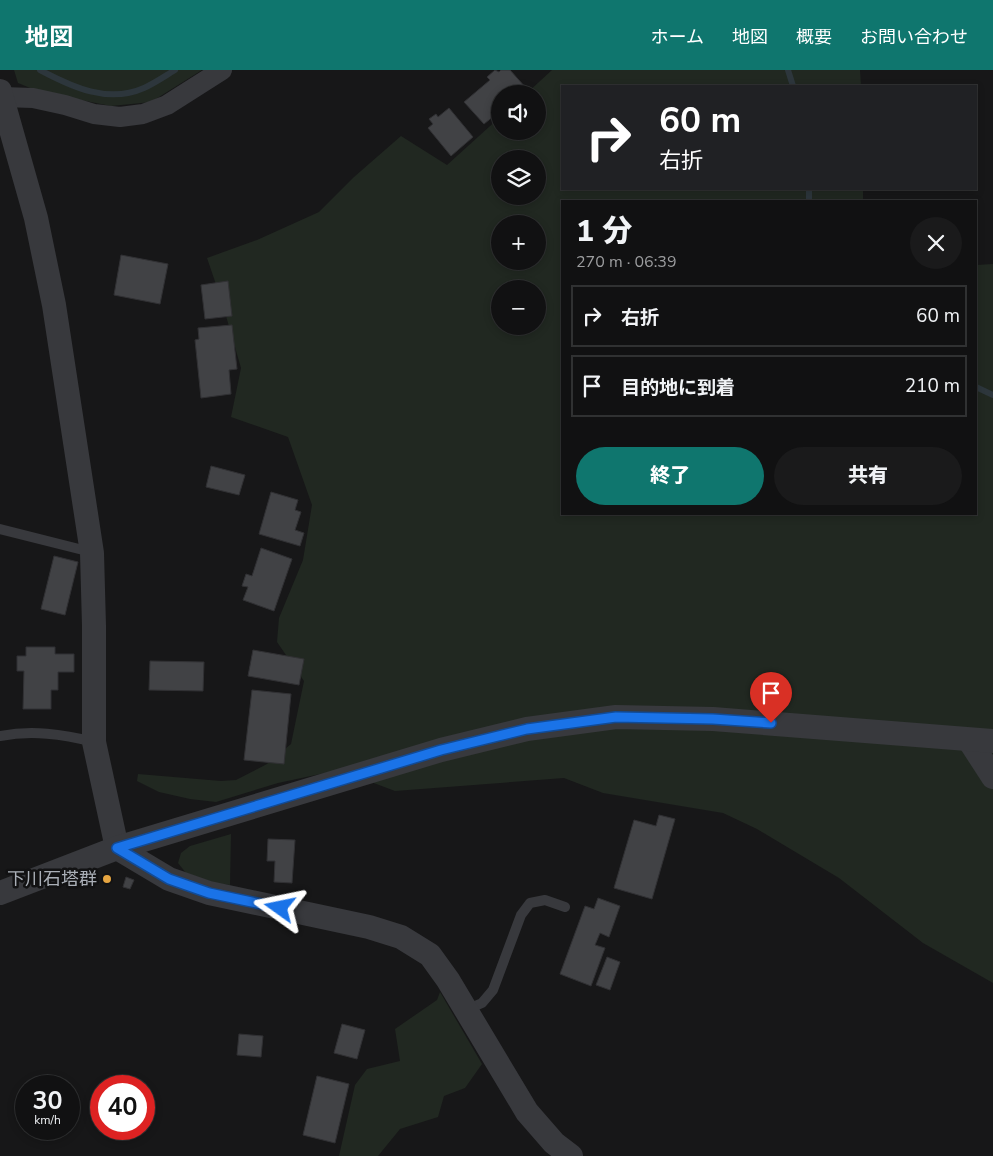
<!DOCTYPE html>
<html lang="ja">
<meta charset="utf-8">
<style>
body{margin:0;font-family:"Nunito Sans","Noto Sans JP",sans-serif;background:#1a1a1b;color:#f1f3f6;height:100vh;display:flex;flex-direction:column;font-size:19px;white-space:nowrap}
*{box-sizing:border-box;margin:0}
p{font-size:16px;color:#9c9d9f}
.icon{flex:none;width:28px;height:28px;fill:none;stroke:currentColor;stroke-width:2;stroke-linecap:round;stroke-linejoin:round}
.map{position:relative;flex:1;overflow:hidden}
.details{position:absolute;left:561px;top:130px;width:416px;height:315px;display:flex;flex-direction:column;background:#111112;border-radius:0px;box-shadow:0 2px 8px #0003,0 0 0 1px #303132}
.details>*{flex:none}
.top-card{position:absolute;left:561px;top:15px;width:416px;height:105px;border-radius:0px;box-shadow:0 2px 8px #0003,0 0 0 1px #303132;background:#202124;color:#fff;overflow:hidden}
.tools{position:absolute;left:491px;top:15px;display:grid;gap:10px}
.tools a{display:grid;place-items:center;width:55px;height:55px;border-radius:50%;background:#111112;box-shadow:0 2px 8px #0003,0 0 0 1px #303132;font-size:25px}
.speed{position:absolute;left:15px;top:1005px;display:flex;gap:10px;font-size:25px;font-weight:700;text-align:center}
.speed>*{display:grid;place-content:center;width:65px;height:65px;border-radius:50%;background:#111112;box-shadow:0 2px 8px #0003,0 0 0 1px #303132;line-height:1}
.speed small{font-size:12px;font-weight:400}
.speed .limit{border:8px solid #d22;background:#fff;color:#111}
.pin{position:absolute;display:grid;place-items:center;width:42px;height:42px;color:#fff;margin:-51px -21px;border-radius:50% 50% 50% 0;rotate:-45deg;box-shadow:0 0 5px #0007}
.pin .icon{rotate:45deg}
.me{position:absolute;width:55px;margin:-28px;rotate:282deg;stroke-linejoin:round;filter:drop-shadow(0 0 4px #0008)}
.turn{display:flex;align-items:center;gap:18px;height:105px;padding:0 15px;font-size:22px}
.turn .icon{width:65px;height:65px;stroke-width:2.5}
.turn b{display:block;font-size:35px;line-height:42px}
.round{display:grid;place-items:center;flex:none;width:52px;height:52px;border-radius:26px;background:#1a1a1b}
.head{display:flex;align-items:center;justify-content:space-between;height:85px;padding:0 15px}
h1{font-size:30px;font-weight:800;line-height:38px}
.button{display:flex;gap:10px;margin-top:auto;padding:10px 15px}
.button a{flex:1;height:58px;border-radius:30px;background:#0f766e;color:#fff;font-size:20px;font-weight:800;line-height:58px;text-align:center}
.button a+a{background:#1a1a1b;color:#f1f3f6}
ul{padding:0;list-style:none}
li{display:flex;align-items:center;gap:15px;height:62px;margin:0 10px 8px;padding:0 5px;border:2px solid #303132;border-radius:0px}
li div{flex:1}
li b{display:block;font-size:19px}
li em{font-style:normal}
header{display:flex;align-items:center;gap:30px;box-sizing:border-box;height:70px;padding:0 25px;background:#0f766e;color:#fff}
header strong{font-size:24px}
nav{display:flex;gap:28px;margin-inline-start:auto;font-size:18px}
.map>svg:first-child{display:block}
</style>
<header>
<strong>地図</strong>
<nav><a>ホーム</a><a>地図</a><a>概要</a><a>お問い合わせ</a></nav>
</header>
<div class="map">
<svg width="993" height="1086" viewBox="0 0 993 1086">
<rect width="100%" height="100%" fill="#171718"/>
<!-- green -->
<g fill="#212821" fill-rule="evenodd">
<path d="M14,0H202L151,32L111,36L40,22L18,13Z"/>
<path d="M552,0H860L861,16H562V119H863V131H562V444H976V195L993,194V913L923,873L839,808L757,759L723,743L603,723L564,708L395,721L339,700L278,713L216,732L190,729L159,722L137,711L138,704L221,711L236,710L267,694L291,674L304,611L277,572L279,548L303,490L312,435L288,367L231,347L241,298L222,232L207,188L257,170L319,142L354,107L401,66L447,95L500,47V61H538V24H526ZM500,89H538V126H500ZM500,154H538V191H500ZM500,219H538V256H500Z"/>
<path d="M231,764L230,815L215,813L186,803L178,793L181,783L190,776Z"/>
<path d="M440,922L482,994L465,1018L444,1026L438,1047L400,1059L378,1086H339L355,1015L367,999L400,991L395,959L437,930Z"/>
</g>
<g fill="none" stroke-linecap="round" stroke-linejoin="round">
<!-- stream -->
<g stroke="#2d363c" stroke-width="6">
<path d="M40,0C72,17 108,34 144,18C155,13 165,6 175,0"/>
<path d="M788,0L793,16"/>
<path d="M809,119V131"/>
<path d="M976,317L993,325"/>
</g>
</g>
<!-- building -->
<g fill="#414245" stroke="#313134">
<path d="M495,0L499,2L501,0H510L526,18L519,24H500V41L484,54L464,32L490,10L487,7Z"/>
<path d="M449,38L473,67L451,86L428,58L433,54L429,49L436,44L438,47Z"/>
<path d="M121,185L168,194L160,234L114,225Z"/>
<path d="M228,211L232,246L205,249L201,215Z"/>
<path d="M232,255L237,299L229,300L231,324L201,328L195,270L199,269L198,258Z"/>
<path d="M211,396L245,405L239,425L206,417Z"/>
<path d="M271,422L298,430L295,440L301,442L295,460L304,463L300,476L259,464Z"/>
<path d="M261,478L292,489L274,541L243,530L248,517L242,516L246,504L252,506Z"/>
<path d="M54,486L78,492L65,545L41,539Z"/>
<path d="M26,577H55V584H74V602H58V620H51V639H23L24,601H17V586H26Z"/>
<path d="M253,580L304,589L299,615L248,606Z"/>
<path d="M150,591L204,592L203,621L149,620Z"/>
<path d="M252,620L291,624L284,694L244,690Z"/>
<path d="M659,745L675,749L652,829L614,818L634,750L656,756Z"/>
<path d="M268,769L295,770L292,813L274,812L275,791H267Z"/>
<path d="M126,807L134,810L130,819L123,817Z"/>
<path d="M598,828L620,836L609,867L600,863L595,875L605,878L591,916L560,904L585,836L594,839Z"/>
<path d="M607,887L620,892L610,920L596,915Z"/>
<path d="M342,954L365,960L357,989L334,983Z"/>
<path d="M239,964L263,966L261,987L237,985Z"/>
<path d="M317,1006L349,1014L335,1073L303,1065Z"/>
</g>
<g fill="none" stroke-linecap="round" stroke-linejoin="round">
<!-- service -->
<g stroke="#38393d" stroke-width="10">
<path d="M0,459L91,482"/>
<path d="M0,666C32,660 62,664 94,672"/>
<path d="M466,940L482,933L493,920L521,845L530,833L545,830L565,837"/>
</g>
<!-- minor -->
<path stroke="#38393d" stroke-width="20" d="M2,27L33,28L65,35L94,44L120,47L143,44L167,35L222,0"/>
<!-- tertiary -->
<g stroke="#38393d" stroke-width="24">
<path d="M0,21L36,148L54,235L92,483L94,556V672L117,778L169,809L209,823L369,857L401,867L430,885L448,910L527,1042L554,1073L571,1086"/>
<path d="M969,670L993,707"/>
<path d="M0,823L117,778L441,680L527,659L616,647L713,649L993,671"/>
</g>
</g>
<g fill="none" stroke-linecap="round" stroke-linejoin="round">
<!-- route casing -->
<g stroke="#114b97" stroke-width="12">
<path id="route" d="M280,838L209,823L169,809L117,778L441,680L527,659L616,647L713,649L771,653"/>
</g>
<!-- route -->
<use href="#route" stroke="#1a73e8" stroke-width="9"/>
</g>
<!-- markers -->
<circle fill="#e6a541" stroke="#121213" stroke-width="2" cx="107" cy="809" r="5"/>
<g text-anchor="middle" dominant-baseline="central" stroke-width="5" stroke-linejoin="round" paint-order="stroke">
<!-- poi labels -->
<g font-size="18" fill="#aaafb7" stroke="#121213" text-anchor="end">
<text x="97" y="809">下川石塔群</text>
</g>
</g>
</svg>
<div class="tools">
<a><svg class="icon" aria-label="sound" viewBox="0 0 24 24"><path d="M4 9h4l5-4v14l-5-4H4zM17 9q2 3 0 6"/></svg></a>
<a><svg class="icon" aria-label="layers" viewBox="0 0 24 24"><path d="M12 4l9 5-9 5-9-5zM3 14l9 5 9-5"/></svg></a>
<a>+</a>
<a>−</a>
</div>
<div class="speed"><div>30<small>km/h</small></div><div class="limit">40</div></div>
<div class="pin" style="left:771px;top:653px;background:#d93025"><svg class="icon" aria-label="arrive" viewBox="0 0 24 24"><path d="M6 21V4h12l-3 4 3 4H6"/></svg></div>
<svg class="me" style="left:280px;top:838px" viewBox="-20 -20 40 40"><path d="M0-17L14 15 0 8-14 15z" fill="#1a73e8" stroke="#fff" stroke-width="4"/></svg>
<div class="top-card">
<div class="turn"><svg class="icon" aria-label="right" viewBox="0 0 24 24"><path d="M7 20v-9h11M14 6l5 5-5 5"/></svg><div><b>60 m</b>右折</div></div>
</div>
<section class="details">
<div class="head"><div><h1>1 分</h1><p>270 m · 06:39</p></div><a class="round"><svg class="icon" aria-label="close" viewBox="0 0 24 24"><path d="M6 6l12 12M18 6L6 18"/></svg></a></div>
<ul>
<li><svg class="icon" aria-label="right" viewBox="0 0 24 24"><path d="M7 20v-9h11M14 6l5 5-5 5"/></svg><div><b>右折</b></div><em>60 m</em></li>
<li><svg class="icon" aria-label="arrive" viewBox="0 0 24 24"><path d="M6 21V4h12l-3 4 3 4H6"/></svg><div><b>目的地に到着</b></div><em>210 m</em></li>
</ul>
<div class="button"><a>終了</a><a>共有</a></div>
</section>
</div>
